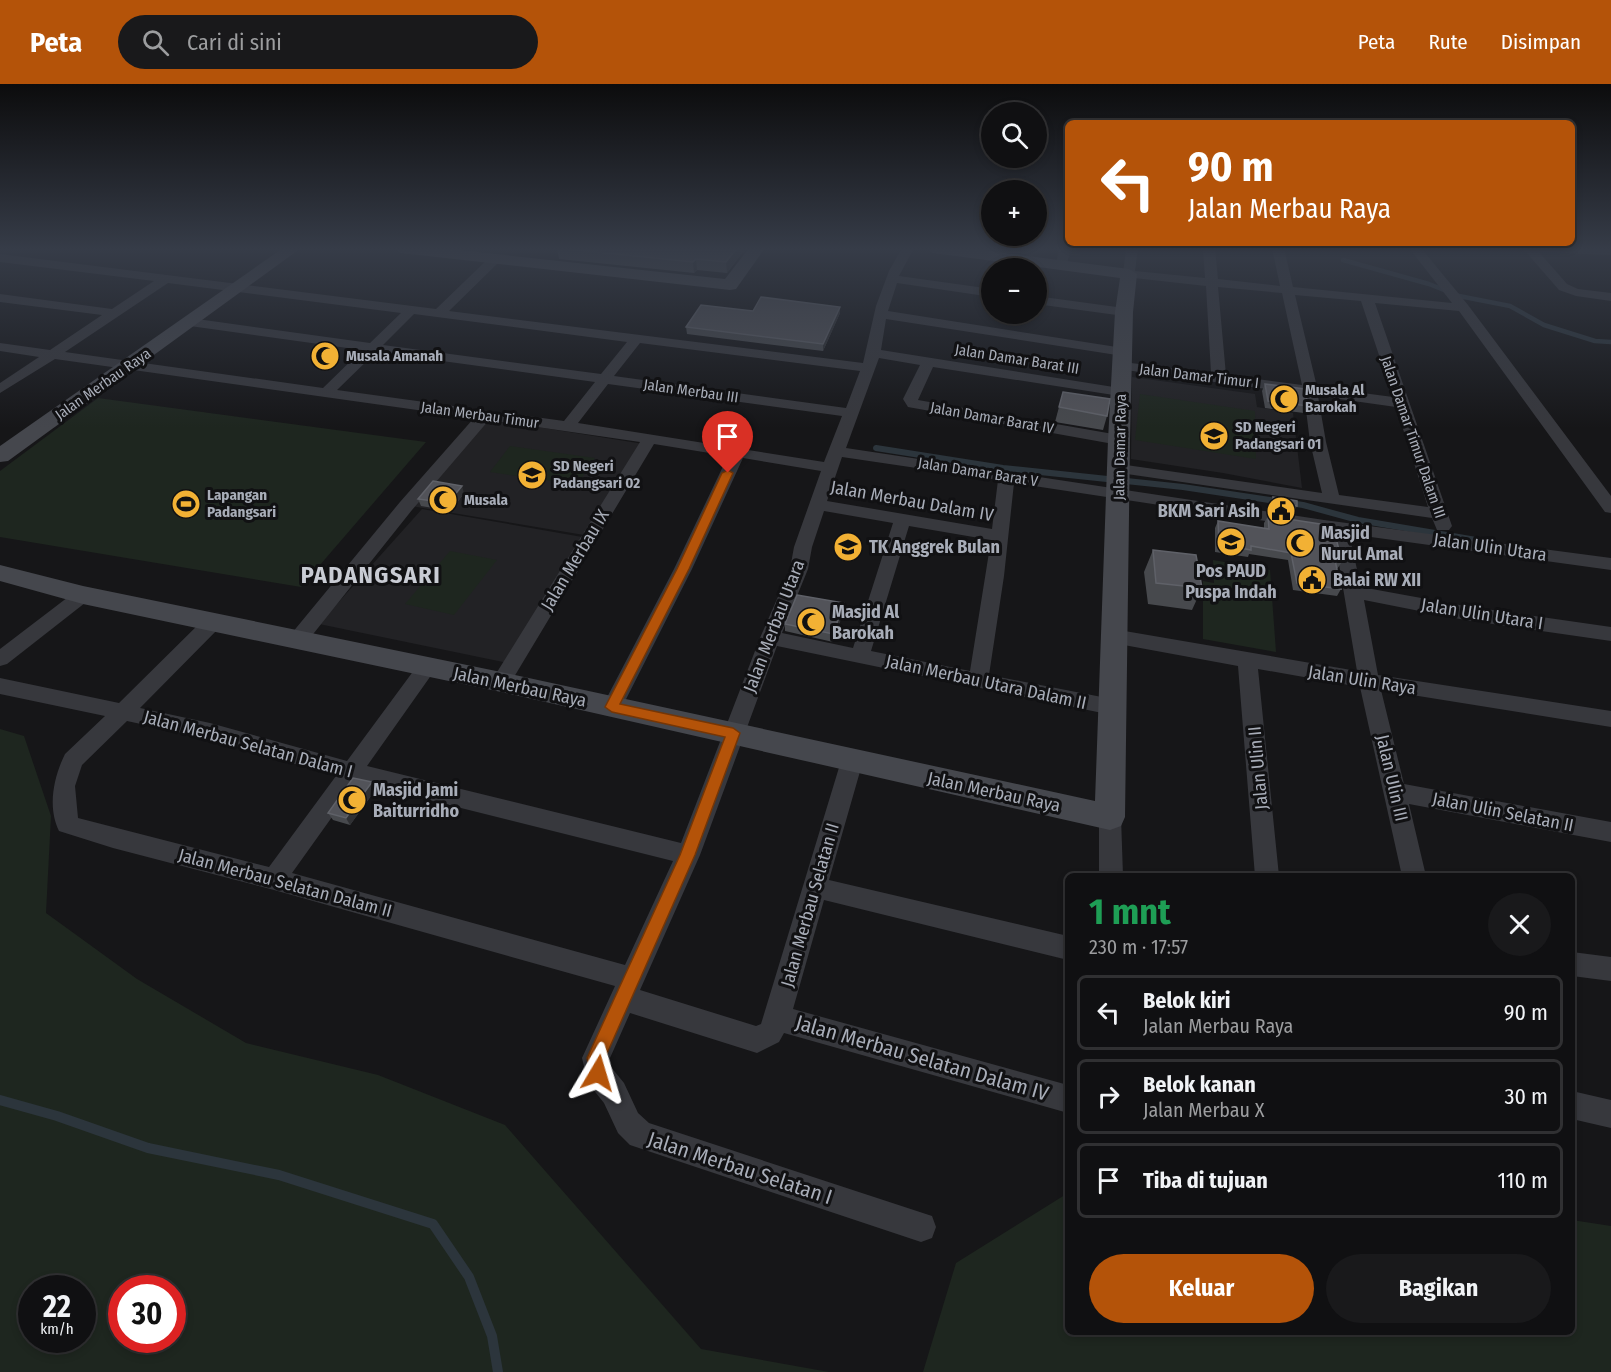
<!DOCTYPE html>
<html lang="id">
<meta charset="utf-8">
<style>
body{margin:0;font-family:"Fira Sans Condensed",sans-serif;background:#19191b;color:#f1f3f6;height:100vh;display:flex;flex-direction:column;font-size:22px;white-space:nowrap}
*{box-sizing:border-box;margin:0}
p{font-size:20px;color:#9c9d9f}
.icon{flex:none;width:33px;height:33px;fill:none;stroke:currentColor;stroke-width:2;stroke-linecap:round;stroke-linejoin:round}
.map{position:relative;flex:1;overflow:hidden}
.panel{position:absolute;left:1065px;top:789px;width:510px;height:462px;display:flex;flex-direction:column;background:#101012;border-radius:9px;box-shadow:0 3px 9px #0003,0 0 0 2px #303032}
.panel>*{flex:none}
.hud{position:absolute;left:1065px;top:36px;width:510px;height:126px;border-radius:9px;box-shadow:0 3px 9px #0003,0 0 0 2px #303032;background:#b45309;color:#fff;overflow:hidden}
.fabs{position:absolute;left:981px;top:18px;display:grid;gap:12px}
.fabs a{display:grid;place-items:center;width:66px;height:66px;border-radius:50%;background:#101012;box-shadow:0 3px 9px #0003,0 0 0 2px #303032;font-size:30px}
.speed{position:absolute;left:18px;top:1191px;display:flex;gap:12px;font-size:30px;font-weight:700;text-align:center}
.speed>*{display:grid;place-content:center;width:78px;height:78px;border-radius:50%;background:#101012;box-shadow:0 3px 9px #0003,0 0 0 2px #303032;line-height:1}
.speed small{font-size:15px;font-weight:400}
.speed .limit{border:9px solid #d22;background:#fff;color:#111}
.pin{position:absolute;display:grid;place-items:center;width:51px;height:51px;color:#fff;margin:-62px -26px;border-radius:50% 50% 50% 0;rotate:-45deg;box-shadow:0 0 6px #0007}
.pin .icon{rotate:45deg}
.me{position:absolute;width:66px;margin:-33px;rotate:7deg;stroke-linejoin:round;filter:drop-shadow(0 0 4px #0008)}
.turn{display:flex;align-items:center;gap:21px;height:126px;padding:0 24px;font-size:27px}
.turn .icon{width:78px;height:78px;stroke-width:2.5}
.turn b{display:block;font-size:42px;line-height:51px}
.round{display:grid;place-items:center;flex:none;width:63px;height:63px;border-radius:32px;background:#19191b}
.summary{display:flex;align-items:center;justify-content:space-between;height:102px;padding:0 24px}
h1{font-size:36px;font-weight:700;line-height:45px;color:#1e9e55}
.action{display:flex;gap:12px;margin-top:auto;padding:12px 24px}
.action a{flex:1;height:69px;border-radius:36px;background:#b45309;color:#fff;font-size:24px;font-weight:700;line-height:69px;text-align:center}
.action a+a{background:#19191b;color:#f1f3f6}
ul{padding:0;list-style:none}
li{display:flex;align-items:center;gap:18px;height:75px;margin:0 12px 9px;padding:0 12px;border:3px solid #303032;border-radius:9px}
li div{flex:1}
li b{display:block;font-size:22px}
li em{font-style:normal}
header{display:flex;align-items:center;gap:36px;box-sizing:border-box;height:84px;padding:0 30px;background:#b45309;color:#fff}
header strong{font-size:28px}
nav{display:flex;gap:33px;margin-inline-start:auto;font-size:21px}
.search{width:420px;height:54px;background:#19191b;display:flex;align-items:center;gap:15px;box-sizing:border-box;padding:0 21px;border-radius:33px;color:#9c9d9f;font-size:22px}
.map>svg:first-child{display:block}
</style>
<header>
<strong>Peta</strong>
<div class="search"><svg class="icon" aria-label="search" viewBox="0 0 24 24"><circle cx="10" cy="10" r="6"/><path d="M15 15l6 6"/></svg>Cari di sini</div>
<nav><a>Peta</a><a>Rute</a><a>Disimpan</a></nav>
</header>
<div class="map">
<svg width="1611" height="1288" viewBox="0 0 1611 1288">
<rect width="100%" height="100%" fill="#161618"/>
<!-- built -->
<g fill="#222225">
<path d="M1132,293L1255,310L1257,323L1293,329L1302,404L1223,389L1131,375Z"/>
<path d="M487,335L644,360L590,452L411,422Z"/>
<path d="M422,425L588,454L508,579L319,540Z"/>
</g>
<!-- green -->
<g fill="#1e261f" fill-rule="evenodd">
<path d="M1140,310L1255,327L1256,375L1135,356Z"/>
<path d="M98,314L426,358L301,503L0,453V387Z"/>
<path d="M510,362L595,374L577,401L490,388Z"/>
<path d="M450,467L497,476L454,531L405,520Z"/>
<path d="M1213,476L1270,486L1276,568L1203,555V497L1214,499Z"/>
<path d="M0,645L24,652L51,732L46,829L137,895L246,959L378,991L505,1041L701,1265L829,1288H0ZM82,1204V1256H32V1204ZM172,1204V1256H122V1204Z"/>
<path d="M1068,1109V1248H1572V1136L1611,1142V1288H923L956,1179Z"/>
</g>
<g fill="none" stroke-linecap="round" stroke-linejoin="round">
<!-- stream-far2 -->
<path stroke="#2c353c" stroke-width="4.5" d="M1343,176L1429,200L1459,212L1510,222L1544,241L1595,257L1611,258"/>
<!-- stream-far1 -->
<path stroke="#2c353c" stroke-width="6" d="M876,364L1003,384L1183,403L1303,421L1358,436L1488,458"/>
<!-- stream -->
<path stroke="#2c353c" stroke-width="10" d="M0,1016L57,1032L148,1064L279,1091L433,1140L469,1193L492,1252L498,1288"/>
<!-- street -->
<g fill="#37383d" fill-rule="evenodd">
<path d="M902,164H914L899,192L992,205V213L897,199L888,227L1123,264L1130,268L1123,272L886,235L881,266L1120,304L1127,308L1120,312L933,283L918,316L1119,351L1127,356L1119,361L908,323L903,315L920,281L879,274L846,364L1324,436L1611,474V486L1349,450L1361,503L1465,522L1611,543V557L1465,536L1364,516L1378,591L1611,627V643L1381,606L1404,700L1611,738V758L1409,720L1426,792H1402L1360,603L1258,585L1279,792H1255L1238,582L1113,559L1106,557L1103,552L1106,547L1113,545L1357,587L1338,474L1331,447L1014,399L1004,492L989,591L1112,615L1119,617L1122,623L1119,629L1112,631L777,562L700,771L640,906L756,942L761,940L841,677L844,671L852,668L860,671L863,677L829,796L1068,852V876L824,816L793,925L1068,1001V1029L784,949L779,958L757,969L630,929L610,974L611,983L624,999L638,1029L649,1039L932,1132L936,1143L932,1154L921,1158L630,1061L618,1049L604,1019L588,999L582,974L615,902L274,806L113,764L59,747C47,723 54,692 65,670L105,632L0,610V594L119,619L207,532L214,530L221,532L223,537L221,542L140,624L210,639L347,677L420,578L427,576L434,578L437,583L367,682L681,759L760,554L790,485L794,463L821,387L743,374L692,485L619,629L612,631L605,629L602,623L674,485L728,372L654,360L508,603L501,605L494,603L491,598L494,593L640,358L489,336L412,426L306,559L299,561L292,559L289,554L292,549L400,418L474,334L55,275L0,309V299L39,273L0,267V259L50,266L102,231L0,218V210L112,225L154,197L0,178V170L436,225L492,171H500V177L449,227L863,279L876,222L889,187ZM168,199L401,229L370,259L190,234L183,238L190,242L362,266L323,304L65,268ZM414,230L627,258L601,290L383,261ZM640,259L860,287L846,324L614,292ZM376,268L595,298L564,337L337,306ZM608,300L842,332L824,378L578,339ZM842,373L998,396L992,445L827,417ZM824,427L893,439L853,564L782,549L808,485L812,463ZM909,442L991,456L970,587L871,567ZM127,637L210,655L336,692L269,783L78,734L75,702L82,681ZM357,698L673,777L625,881L292,789Z"/>
<path d="M1059,164H1071L1066,184L1062,185L1056,181Z"/>
<path d="M1126,164H1138L1135,187L1205,194L1203,164H1215L1218,195L1280,202L1272,164H1284L1293,203L1452,219L1409,164H1421L1468,221L1611,412V429L1605,428L1459,227L1375,219L1452,442L1449,446H1437L1432,434L1113,388L1111,385L1119,380L1322,409L1310,358L1304,310L1118,285L1116,282L1118,279L1123,278L1211,289L1206,202L1125,193L1123,190ZM1218,203L1282,209L1302,301L1226,291ZM1295,211L1361,217L1393,313L1317,303ZM1318,312L1396,323L1428,423L1339,411L1326,358Z"/>
<path d="M1518,164H1611V171L1539,168L1567,200L1578,205L1611,209V217L1576,212L1559,206L1526,168Z"/>
<path d="M1036,212L1124,224L1131,228L1124,232L1036,220Z"/>
<path d="M83,505L90,507L92,511L90,515L7,580L0,582V565L76,507Z"/>
<path d="M1110,723L1118,726L1121,733L1123,792H1099V733L1102,726Z"/>
<path d="M1572,868L1611,873V897L1572,892Z"/>
<path d="M1572,1007L1611,1016V1044L1572,1035Z"/>
</g>
<!-- secondary -->
<g fill="#45474d" fill-rule="evenodd">
<path d="M283,164H301L8,377L0,378V362Z"/>
<path d="M393,164H440L725,195L749,164H765L736,205L730,206L401,169Z"/>
<path d="M925,164H966L1129,185L1137,190L1133,228L1130,356L1125,733L1121,742L1110,746L501,608L83,520L0,497V481L83,502L501,588L1095,717L1108,356L1115,228L1120,194L933,169Z"/>
</g>
</g>
<!-- wall -->
<g fill="#47494d">
<path d="M557,164H746L727,189L697,186L694,189L559,175Z"/>
<path d="M753,227L840,229L823,267L687,250L686,243Z"/>
<path d="M1265,300L1308,322L1304,329L1265,324L1262,307Z"/>
<path d="M1063,308L1107,332L1103,346L1055,338Z"/>
<path d="M464,409L451,427L421,422L418,415Z"/>
<path d="M1273,413L1297,422L1293,429L1269,425V420Z"/>
<path d="M1268,432L1342,478L1337,485L1341,505L1337,512L1293,506L1288,476L1249,470L1248,473L1215,468V444L1218,437L1264,444V439Z"/>
<path d="M1153,466L1202,504L1192,526L1148,520L1144,488Z"/>
<path d="M844,526L833,558L785,547V540Z"/>
<path d="M372,698L376,705L350,741L333,736L328,729Z"/>
</g>
<!-- shaded-wall -->
<g fill="#2f3033">
<path d="M737,164H746L727,189L726,178Z"/>
<path d="M696,175L697,186L694,189L693,178Z"/>
<path d="M840,223V229L823,267V260Z"/>
<path d="M462,402L464,409L451,427L448,419Z"/>
<path d="M844,519V526L833,558V550Z"/>
<path d="M372,698L376,705L350,741L346,734Z"/>
</g>
<!-- building -->
<g fill="#525359" stroke="#5f6168" stroke-width="1.5">
<path d="M557,164H737L726,178L696,175L693,178Z"/>
<path d="M761,213L840,223L823,260L686,243L701,221L753,227Z"/>
<path d="M1265,300L1305,305L1308,322L1268,317Z"/>
<path d="M1063,308L1110,315L1107,332L1059,323Z"/>
<path d="M433,397L462,402L448,419L418,415Z"/>
<path d="M1273,413L1297,417V422L1273,418Z"/>
<path d="M1268,432L1333,442L1342,478L1335,476L1341,505L1297,499L1291,469L1251,462V466L1219,460L1218,437L1269,445Z"/>
<path d="M1153,466L1196,471L1202,504L1156,499Z"/>
<path d="M797,511L844,519L833,550L785,540Z"/>
<path d="M353,694L372,698L346,734L328,729Z"/>
</g>
<!-- sky -->
<linearGradient id="sky" x2="0" y2="1"><stop stop-color="#0c0c0d"/><stop offset="0.48" stop-color="#363c48"/><stop offset="1" stop-color="#363c48" stop-opacity="0"/></linearGradient>
<rect width="1611" height="344" fill="url(#sky)"/>
<!-- route -->
<path fill="#b45309" stroke="#753606" stroke-width="1.5" d="M728,386L733,389L689,485L620,620L733,644L740,649L695,771L605,974L607,989L605,995L598,998L592,995L587,974L680,771L725,653L612,628L605,623L677,485L722,389Z"/>
<!-- icons -->
<defs>
<g id="mosque-disc" transform="scale(1.5)"><circle r="9.5" fill="#f2b134" stroke="#111113"/><path d="M3.5-4.9A6 6 0 1 0 3.5 4.9A5 5 0 1 1 3.5-4.9Z" fill="#111"/></g>
<g id="school-disc" transform="scale(1.5)"><circle r="9.5" fill="#f2b134" stroke="#111113"/><path d="M0-5L7-2L0 1L-7-2ZM-4 1L0 2.5L4 1V4Q0 6-4 4Z" fill="#111"/></g>
<g id="stadium-disc" transform="scale(1.5)"><circle r="9.5" fill="#f2b134" stroke="#111113"/><path d="M0-5a6.5 5 0 1 0 0 10a6.5 5 0 1 0 0-10ZM-3.5-1.8h7v3.6h-7Z" fill="#111"/></g>
<g id="civic-disc" transform="scale(1.5)"><circle r="9.5" fill="#f2b134" stroke="#111113"/><path d="M-.6-6.5H3V-4.5H.6V-3L4-1V1h2V6H-6V1h2V-1L-.6-3ZM-1.2 2.5V6h2.4V2.5Z" fill="#111"/></g>
</defs>
<g fill-rule="evenodd">
<use href="#mosque-disc" x="325" y="272"/>
<use href="#mosque-disc" x="1284" y="315"/>
<use href="#school-disc" x="1214" y="352"/>
<use href="#school-disc" x="532" y="391"/>
<use href="#mosque-disc" x="443" y="416"/>
<use href="#stadium-disc" x="186" y="420"/>
<use href="#civic-disc" x="1281" y="427"/>
<use href="#school-disc" x="1231" y="458"/>
<use href="#mosque-disc" x="1300" y="459"/>
<use href="#school-disc" x="848" y="463"/>
<use href="#civic-disc" x="1312" y="496"/>
<use href="#mosque-disc" x="811" y="538"/>
<use href="#mosque-disc" x="352" y="716"/>
</g>
<g text-anchor="middle" dominant-baseline="central" stroke-width="6" stroke-linejoin="round" paint-order="stroke">
<!-- far-poi labels -->
<g font-size="15" font-weight="bold" fill="#a8adb8" stroke="#111113" text-anchor="start">
<text x="346" y="272">Musala Amanah</text>
<text x="1305" y="306">Musala Al<tspan x="1305" dy="17">Barokah</tspan></text>
<text x="1235" y="343">SD Negeri<tspan x="1235" dy="17">Padangsari 01</tspan></text>
<text x="553" y="382">SD Negeri<tspan x="553" dy="17">Padangsari 02</tspan></text>
<text x="207" y="411">Lapangan<tspan x="207" dy="17">Padangsari</tspan></text>
<text x="464" y="416">Musala</text>
</g>
<!-- far-street labels -->
<g font-size="15" fill="#a8adb8" stroke="#111113">
<text transform="translate(1017 275) rotate(9)">Jalan Damar Barat III</text>
<text transform="translate(1199 292) rotate(7)">Jalan Damar Timur I</text>
<text transform="translate(103 300) rotate(-35)">Jalan Merbau Raya</text>
<text transform="translate(691 307) rotate(8)">Jalan Merbau III</text>
<text transform="translate(480 331) rotate(8)">Jalan Merbau Timur</text>
<text transform="translate(992 334) rotate(10)">Jalan Damar Barat IV</text>
<text transform="translate(1413 353) rotate(71)">Jalan Damar Timur Dalam III</text>
<text transform="translate(1120 363) rotate(-89)">Jalan Damar Raya</text>
<text transform="translate(978 388) rotate(9)">Jalan Damar Barat V</text>
</g>
<!-- street labels -->
<g font-size="18" fill="#a8adb8" stroke="#111113">
<text transform="translate(912 417) rotate(10)">Jalan Merbau Dalam IV</text>
<text transform="translate(1490 463) rotate(8)">Jalan Ulin Utara</text>
<text transform="translate(575 476) rotate(-59)">Jalan Merbau IX</text>
<text transform="translate(1482 530) rotate(9)">Jalan Ulin Utara I</text>
<text transform="translate(774 542) rotate(-69)">Jalan Merbau Utara</text>
<text transform="translate(1362 596) rotate(9)">Jalan Ulin Raya</text>
<text transform="translate(986 598) rotate(12)">Jalan Merbau Utara Dalam II</text>
<text transform="translate(520 603) rotate(12)">Jalan Merbau Raya</text>
<text transform="translate(248 660) rotate(15)">Jalan Merbau Selatan Dalam I</text>
<text transform="translate(1258 684) rotate(-95)">Jalan Ulin II</text>
<text transform="translate(1392 694) rotate(77)">Jalan Ulin III</text>
<text transform="translate(994 708) rotate(12)">Jalan Merbau Raya</text>
<text transform="translate(1503 728) rotate(11)">Jalan Ulin Selatan II</text>
<text transform="translate(285 799) rotate(15)">Jalan Merbau Selatan Dalam II</text>
<text transform="translate(810 821) rotate(-74)">Jalan Merbau Selatan II</text>
</g>
<!-- poi labels -->
<g font-size="18" font-weight="bold" fill="#a8adb8" stroke="#111113" text-anchor="start">
<text x="1260" y="427" text-anchor="end">BKM Sari Asih</text>
<text x="1321" y="449">Masjid<tspan x="1321" dy="21">Nurul Amal</tspan></text>
<text x="869" y="463">TK Anggrek Bulan</text>
<text x="1231" y="487" text-anchor="middle">Pos PAUD<tspan x="1231" dy="21">Puspa Indah</tspan></text>
<text x="1333" y="496">Balai RW XII</text>
<text x="832" y="528">Masjid Al<tspan x="832" dy="21">Barokah</tspan></text>
<text x="373" y="706">Masjid Jami<tspan x="373" dy="21">Baiturridho</tspan></text>
</g>
<!-- near-street labels -->
<g font-size="21" fill="#a8adb8" stroke="#111113">
<text transform="translate(922 974) rotate(16)">Jalan Merbau Selatan Dalam IV</text>
<text transform="translate(740 1084) rotate(18)">Jalan Merbau Selatan I</text>
</g>
<!-- district labels -->
<g font-size="24" font-weight="bold" letter-spacing="1.5" fill="#c9ccd4" stroke="#111113">
<text x="371" y="491">PADANGSARI</text>
</g>
</g>
</svg>
<div class="fabs">
<a><svg class="icon" aria-label="search" viewBox="0 0 24 24"><circle cx="10" cy="10" r="6"/><path d="M15 15l6 6"/></svg></a>
<a>+</a>
<a>−</a>
</div>
<div class="speed"><div>22<small>km/h</small></div><div class="limit">30</div></div>
<div class="pin" style="left:728px;top:389px;background:#d93025"><svg class="icon" aria-label="arrive" viewBox="0 0 24 24"><path d="M6 21V4h12l-3 4 3 4H6"/></svg></div>
<svg class="me" style="left:598px;top:989px" viewBox="-20 -20 40 40"><path d="M0-17L14 15 0 8-14 15z" fill="#b45309" stroke="#fff" stroke-width="4"/></svg>
<div class="hud">
<div class="turn"><svg class="icon" aria-label="left" viewBox="0 0 24 24"><path d="M17 20v-9H6M10 6l-5 5 5 5"/></svg><div><b>90 m</b>Jalan Merbau Raya</div></div>
</div>
<section class="panel">
<div class="summary"><div><h1>1 mnt</h1><p>230 m · 17:57</p></div><a class="round"><svg class="icon" aria-label="close" viewBox="0 0 24 24"><path d="M6 6l12 12M18 6L6 18"/></svg></a></div>
<ul>
<li><svg class="icon" aria-label="left" viewBox="0 0 24 24"><path d="M17 20v-9H6M10 6l-5 5 5 5"/></svg><div><b>Belok kiri</b><p>Jalan Merbau Raya</p></div><em>90 m</em></li>
<li><svg class="icon" aria-label="right" viewBox="0 0 24 24"><path d="M7 20v-9h11M14 6l5 5-5 5"/></svg><div><b>Belok kanan</b><p>Jalan Merbau X</p></div><em>30 m</em></li>
<li><svg class="icon" aria-label="arrive" viewBox="0 0 24 24"><path d="M6 21V4h12l-3 4 3 4H6"/></svg><div><b>Tiba di tujuan</b></div><em>110 m</em></li>
</ul>
<div class="action"><a>Keluar</a><a>Bagikan</a></div>
</section>
</div>
